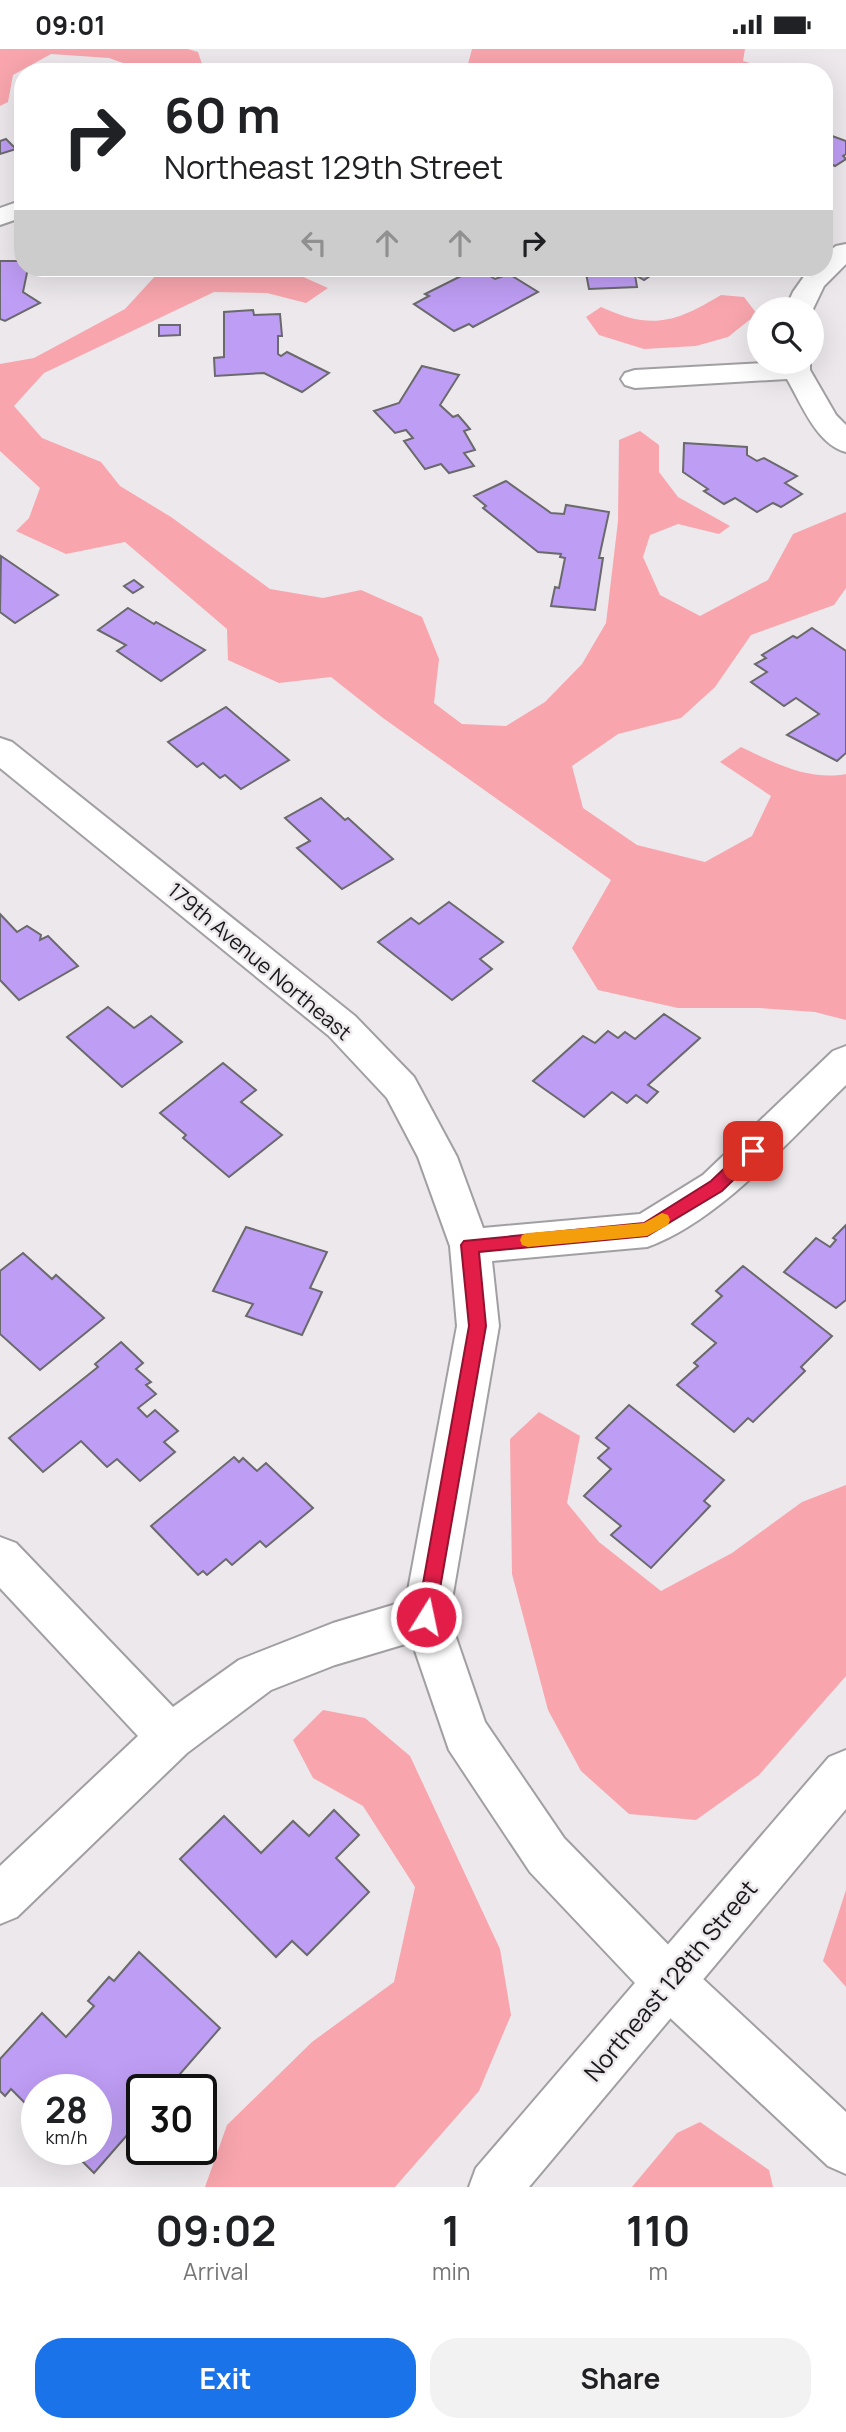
<!DOCTYPE html>
<style>
body{margin:0;font-family:Manrope,sans-serif;background:#f2f2f2;color:#202124;height:100vh;display:flex;flex-direction:column;font-size:26px;white-space:nowrap}
*{box-sizing:border-box;margin:0}
p{font-size:23px;color:#757577}
.icon{flex:none;width:38px;height:38px;fill:none;stroke:currentColor;stroke-width:2;stroke-linecap:round;stroke-linejoin:round}
.map{position:relative;height:2138px;overflow:hidden}
.sheet{display:flex;flex-direction:column;background:#fff;flex:1}
.sheet>*{flex:none}
.top-card{position:absolute;left:14px;top:14px;width:819px;height:214px;border-radius:28px;box-shadow:0 7px 28px #0002;background:#fff;color:#202124;overflow:hidden}
.fabs{position:absolute;left:747px;top:248px;display:grid;gap:14px}
.fabs a{display:grid;place-items:center;width:77px;height:77px;border-radius:50%;background:#fff;box-shadow:0 7px 28px #0002;font-size:35px}
.speed{position:absolute;left:21px;top:2025px;display:flex;gap:14px;font-size:35px;font-weight:700;text-align:center}
.speed>*{display:grid;place-content:center;width:91px;height:91px;border-radius:50%;background:#fff;box-shadow:0 7px 28px #0002;line-height:1}
.speed small{font-size:18px;font-weight:400}
.speed .limit{border:4px solid #111;border-radius:10px;background:#fff;color:#111}
.pin{position:absolute;display:grid;place-items:center;width:60px;height:60px;color:#fff;margin:-30px;border-radius:14px;box-shadow:0 4px 10px #0006}
.me{position:absolute;width:77px;margin:-38px;rotate:10deg;stroke-linejoin:round;filter:drop-shadow(0 0 5px #0008)}
.turn{display:flex;align-items:center;gap:24px;height:147px;padding:0 35px;font-size:32px}
.turn .icon{width:91px;height:91px;stroke-width:2.5}
.turn b{display:block;font-size:49px;line-height:60px}
.lanes{display:flex;align-items:center;height:66px;padding:0 35px;background:#0003;justify-content:center;gap:35px;direction:ltr}
.lanes .off{opacity:.35}
.eta{display:flex;justify-content:space-evenly;align-items:center;height:119px;text-align:center}
.eta b{font-size:42px;font-weight:700;line-height:49px}
.action{display:flex;gap:14px;margin-top:auto;padding:14px 35px}
.action a{flex:1;height:80px;border-radius:28px;background:#1a73e8;color:#fff;font-size:28px;font-weight:700;line-height:80px;text-align:center}
.action a+a{background:#f2f2f2;color:#202124}
.status{display:flex;justify-content:space-between;align-items:center;height:49px;padding:0 35px;background:#fff;direction:ltr}
.status svg{height:19px;fill:currentColor}
.map>svg:first-child{display:block}
</style>
<div class="status"><b>09:01</b><svg viewBox="0 0 49 12"><path d="M0 12V9h3v3zM5 12V6h3v6zM10 12V3h3v9zM15 12V0h3v12zM26 1h20v11H26zM47 4h2v5h-2z"/></svg></div>
<div class="map">
<svg width="846" height="2138" viewBox="0 0 846 2138">
<rect width="100%" height="100%" fill="#ece8ec"/>
<!-- green -->
<g fill="#f8a5ad">
<path d="M0,0H188L198,3L204,21L148,23L109,9L51,5L13,26L8,53L0,57Z"/>
<path d="M472,0H745L743,12L781,23H486L468,15Z"/>
<path d="M156,219H283L328,239L306,254L267,244L214,243L44,324L14,357L42,389L101,413L120,437L171,468L270,540L323,549L361,541L422,568L439,610L434,654L462,675L506,677L545,653L582,615L606,574L618,472L619,391L640,382L659,396V423L678,448L730,477L719,485L678,475L650,486L643,508L660,546L700,567L768,531L793,485L846,463V539L834,556L751,586L715,638L681,669L618,685L572,717L583,759L637,796L705,813L752,787L771,747L720,713L741,698C774,714 809,732 846,725V971L815,963L760,959H678L598,941L572,899L611,831L383,669L331,628L279,634L228,611L227,580L125,493L66,505L16,482L29,469L40,439L0,402V315L34,309L125,260L158,224Z"/>
<path d="M721,246L744,248L757,265L728,288L696,297L644,300L599,286L586,268L601,258C651,281 675,274 721,246Z"/>
<path d="M539,1363L580,1387L567,1454L599,1493L661,1542L732,1504L802,1453L846,1436V1627L759,1726L696,1771L629,1765L581,1722L548,1661L512,1525L510,1390Z"/>
<path d="M323,1661L365,1669L410,1707L500,1900L511,1966L479,2042L395,2138H205L227,2076L312,1993L394,1933L415,1838L363,1757L313,1729L293,1691Z"/>
<path d="M846,1841V1938L823,1912Z"/>
<path d="M700,2073L769,2121L773,2138H632L677,2084Z"/>
</g>
<!-- building -->
<g fill="#be9df4" stroke="#6a696c" stroke-width="2">
<path d="M432,15L461,21L422,23L427,22Z"/>
<path d="M824,84L846,92V105L843,107L846,110L835,117L829,114L824,117Z"/>
<path d="M6,90L16,100L0,105V92Z"/>
<path d="M0,212H23V219H28L23,243L40,254L5,272L0,270Z"/>
<path d="M477,219L495,230L509,225L538,243L473,278L469,275L454,282L414,255L429,247L425,245Z"/>
<path d="M585,219H662L644,231L635,226L637,238L589,240Z"/>
<path d="M253,261L254,266L280,265L282,287H278V305L281,307L287,303L329,324L302,343L264,324L215,327L214,309L224,308V263Z"/>
<path d="M159,276H180V286L159,287Z"/>
<path d="M422,317L459,326L440,356L453,368L458,366L470,380L464,382L475,401L464,404L474,417L449,424L441,415L425,420L404,392L413,389L406,381L395,384L374,362L399,354Z"/>
<path d="M684,394L747,398V406L757,412L764,409L797,427L785,434L802,445L781,458L773,454L757,463L735,449L724,455L704,442L708,440L683,423Z"/>
<path d="M506,432L551,464L564,465L566,456L609,463L599,509H603L595,561L551,557L555,538L559,539L565,509L560,508L561,505L538,503L483,459L486,457L474,447Z"/>
<path d="M1,507L58,546L15,574L0,563Z"/>
<path d="M134,531L143,538L133,544L124,537Z"/>
<path d="M128,559L154,575L156,573L205,601L161,632L117,602L126,596L98,581Z"/>
<path d="M812,579L846,602V704L837,712L787,686L819,665L796,649L784,657L751,633L767,623L755,615L766,609L762,606L793,587L797,589Z"/>
<path d="M226,658L289,711L241,740L225,726L220,729L203,714L197,718L168,693Z"/>
<path d="M321,749L345,771L348,769L393,810L342,840L297,799L310,792L285,769Z"/>
<path d="M449,853L503,893L480,910L492,920L452,951L378,893L411,869L419,875Z"/>
<path d="M0,865L17,883L27,877L41,886L40,891L48,887L78,917L19,951L0,931Z"/>
<path d="M108,958L134,979L151,967L182,993L122,1038L67,988Z"/>
<path d="M664,965L700,989L648,1036L658,1043L647,1054L636,1046L627,1054L612,1043L584,1068L533,1032L583,987L595,994L608,982L618,989L625,983L635,990Z"/>
<path d="M223,1014L256,1041L241,1053L282,1086L229,1128L183,1089L186,1086L160,1064Z"/>
<path d="M846,1176V1251L836,1259L784,1223L816,1189L830,1198L836,1191L833,1189Z"/>
<path d="M246,1178L327,1203L310,1239L322,1243L302,1286L246,1267L253,1255L213,1242Z"/>
<path d="M23,1204L52,1230L56,1226L104,1269L40,1321L0,1285V1222Z"/>
<path d="M743,1217L832,1287L801,1318L805,1322L753,1373L748,1369L734,1383L677,1336L698,1317L694,1314L716,1294L692,1275L722,1247L716,1242Z"/>
<path d="M121,1293L143,1314L136,1320L151,1333L146,1336L156,1345L138,1359L147,1368L155,1361L178,1382L164,1393L175,1403L140,1432L117,1410L107,1418L81,1392L43,1423L9,1389L98,1318L95,1315Z"/>
<path d="M629,1356L724,1431L704,1452L710,1457L651,1519L611,1486L621,1477L584,1447L611,1420L598,1409L609,1399L596,1389Z"/>
<path d="M234,1408L239,1413L243,1409L257,1422L266,1414L313,1459L266,1498L260,1492L232,1516L226,1510L207,1526L203,1522L198,1526L151,1477Z"/>
<path d="M334,1761L359,1786L336,1809L369,1843L307,1906L292,1892L276,1908L180,1810L224,1767L261,1804L293,1772L309,1787Z"/>
<path d="M139,1903L220,1979L167,2040H142V2069L94,2124L70,2100H96V2040H37V2066L11,2040L5,2047L0,2042V2010L42,1964L66,1988L94,1957L88,1952L109,1928L114,1932Z"/>
</g>
<g fill="none" stroke-linecap="round" stroke-linejoin="round">
<!-- street casing -->
<g stroke="#a29fa2" stroke-width="4">
<g id="street">
<path d="M23,151V168L0,176V159Z"/>
<path d="M846,195V215L824,237L812,262L785,261L793,243L810,219H824V206L836,197Z"/>
<path d="M782,313H810V321L836,366L846,376V403C817,396 801,354 787,330L635,339L625,336L621,330L625,324L635,321Z"/>
<path d="M0,689L12,693L355,967L414,1028L457,1108L483,1179L640,1165L703,1126L833,1002L846,997V1036C791,1089 720,1172 647,1198L492,1212L499,1277L449,1568L485,1673L564,1789L687,1915L846,2063V2125L828,2117L651,1951L530,1823L449,1701L412,1593L335,1616L271,1641L187,1704L17,1868L0,1875V1817L138,1687L0,1539V1488L16,1494L173,1658L239,1611L333,1574L406,1552L457,1277L450,1197L418,1108L387,1049L329,987L0,719Z"/>
</g>
</g>
<!-- secondary casing -->
<g stroke="#a29fa2" stroke-width="4">
<path id="secondary" d="M846,1701V1760L529,2138H469L476,2119L829,1708Z"/>
</g>
<!-- street -->
<use href="#street" fill="#fff" fill-rule="evenodd"/>
<!-- secondary -->
<use href="#secondary" fill="#fff" fill-rule="evenodd"/>
</g>
<!-- route -->
<path fill="#e11d48" stroke="#92132f" stroke-width="2" d="M753,1096L761,1102L758,1107L722,1142L647,1187L479,1203L486,1277L435,1568L433,1575L426,1577L419,1575L417,1568L469,1277L461,1196L464,1192L644,1174L711,1132L747,1098Z"/>
<!-- slow -->
<path fill="#f59e0b" d="M662,1164L668,1166L670,1171L668,1176L647,1187L528,1198L522,1196L520,1191L522,1186L528,1184L644,1174Z"/>
<g text-anchor="middle" dominant-baseline="central" stroke-width="5" stroke-linejoin="round" paint-order="stroke">
<!-- street labels -->
<g font-size="21" fill="#191819" stroke="#ece8ec">
<text transform="translate(260 912) rotate(40)">179th Avenue Northeast</text>
</g>
<!-- near-street labels -->
<g font-size="24" fill="#191819" stroke="#ece8ec">
<text transform="translate(670 1931) rotate(-50)">Northeast 128th Street</text>
</g>
</g>
</svg>
<div class="fabs">
<a><svg class="icon" aria-label="search" viewBox="0 0 24 24"><circle cx="10" cy="10" r="6"/><path d="M15 15l6 6"/></svg></a>
</div>
<div class="speed"><div>28<small>km/h</small></div><div class="limit">30</div></div>
<div class="pin" style="left:753px;top:1102px;background:#d93025"><svg class="icon" aria-label="arrive" viewBox="0 0 24 24"><path d="M6 21V4h12l-3 4 3 4H6"/></svg></div>
<svg class="me" style="left:426px;top:1568px" viewBox="-20 -20 40 40"><circle r="17" fill="#e11d48" stroke="#fff" stroke-width="3"/><path d="M0-11L8 9 0 5-8 9z" fill="#fff"/></svg>
<div class="top-card">
<div class="turn"><svg class="icon" aria-label="right" viewBox="0 0 24 24"><path d="M7 20v-9h11M14 6l5 5-5 5"/></svg><div><b>60 m</b>Northeast 129th Street</div></div>
<div class="lanes"><svg class="icon off" aria-label="left" viewBox="0 0 24 24"><path d="M17 20v-9H6M10 6l-5 5 5 5"/></svg><svg class="icon off" aria-label="ahead" viewBox="0 0 24 24"><path d="M12 20V5M6 11l6-6 6 6"/></svg><svg class="icon off" aria-label="ahead" viewBox="0 0 24 24"><path d="M12 20V5M6 11l6-6 6 6"/></svg><svg class="icon" aria-label="right" viewBox="0 0 24 24"><path d="M7 20v-9h11M14 6l5 5-5 5"/></svg></div>
</div>
</div>
<section class="sheet">
<div class="eta">
<div><b>09:02</b><p>Arrival</p></div>
<div><b>1</b><p>min</p></div>
<div><b>110</b><p>m</p></div>
</div>
<div class="action"><a>Exit</a><a>Share</a></div>
</section>
